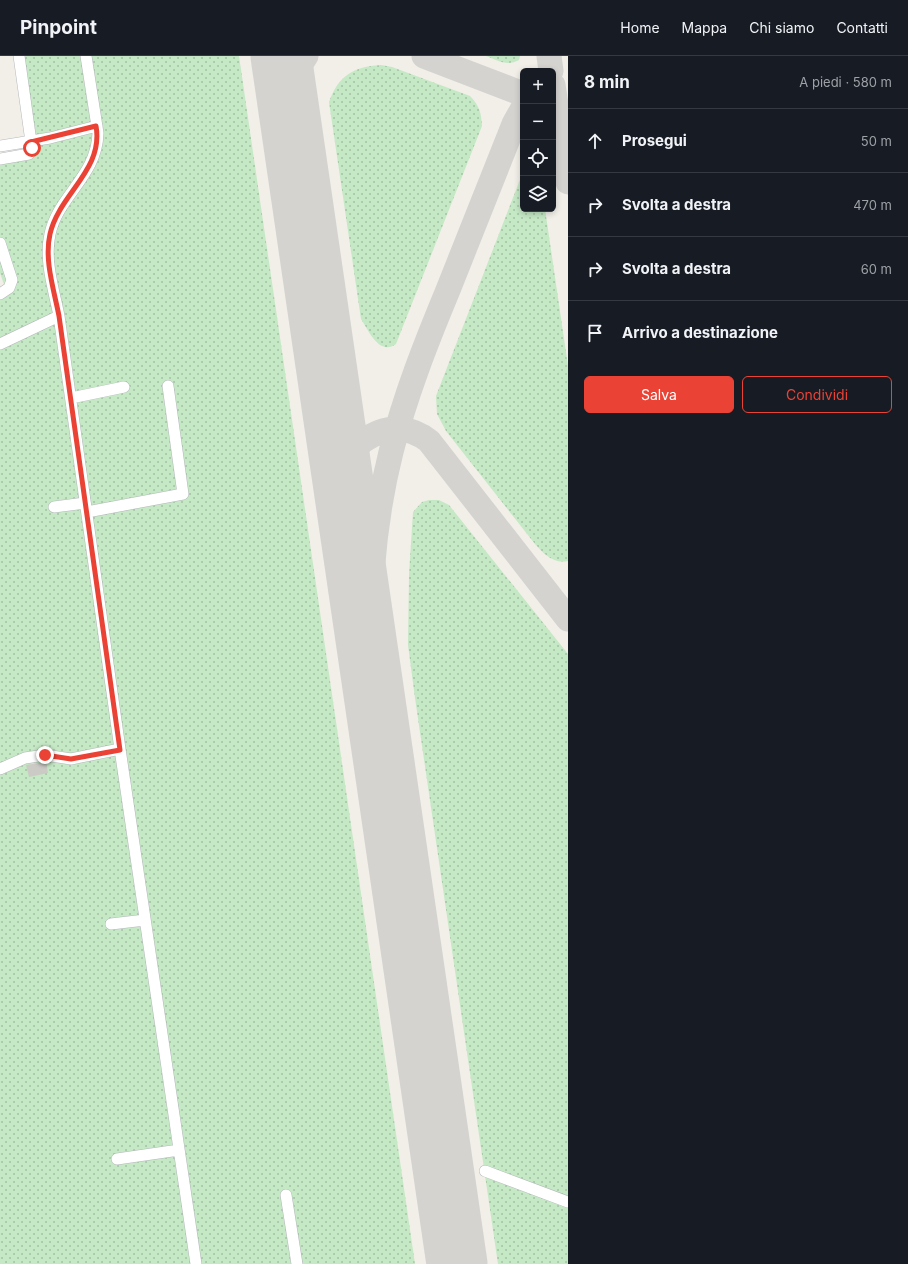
<!DOCTYPE html>
<html lang="it">
<head>
<meta charset="utf-8">
<style>
	body { margin:0; font-family:Inter,sans-serif; background:#242831; color:#f1f3f6 }
	.controls { position:absolute; right:12px; top:12px; display:grid; overflow:hidden; border-radius:6px; box-shadow:0 2px 6px #0003 }
	.controls button { width:36px; height:36px; display:grid; place-items:center; padding:0; border:0; border-bottom:1px solid #363941; background:#171b24; color:#f1f3f6; font:20px sans-serif }
	.stop { position:absolute; width:12px; height:12px; margin:-9px; border:3px solid #ea4335; border-radius:50%; background:#fff }
	.stop.end { background:#ea4335; border-color:#fff; box-shadow:0 1px 4px #0008 }
	.list { margin:0; padding:0; list-style:none }
	h2 { display:flex; justify-content:space-between; align-items:center; height:52px; margin:0; padding:0 16px; font-size:17px }
	h2 small { font-size:13px; font-weight:400; color:#9ea1a6 }
	.list li { display:grid; grid-template-columns:26px 1fr auto; gap:12px; align-items:center; box-sizing:border-box; height:64px; padding:0 16px; border-top:1px solid #363941 }
	.list b { display:block; font-size:15px; white-space:nowrap }
	.list em { font-size:13px; font-style:normal; color:#9ea1a6 }
	.actions { display:flex; gap:8px; padding:12px 16px }
	.actions a { flex:1; padding:9px 0; border:1px solid #ea4335; border-radius:6px; text-align:center; font-size:14px; color:#ea4335 }
	.actions .main { background:#ea4335; color:#fff }
	.icon { flex:none; width:22px; height:22px; fill:none; stroke:currentColor; stroke-width:2; stroke-linecap:round; stroke-linejoin:round }
	.map { position:relative; flex:none; width:568px; height:1208px; overflow:hidden }
	header { display:flex; align-items:center; gap:24px; box-sizing:border-box; height:56px; padding:0 20px; background:#171b24; border-bottom:1px solid #363941 }
	header strong { font-size:19px }
	nav { display:flex; gap:22px; margin-inline-start:auto; font-size:14px }
	main { display:flex }
	aside { flex:1; background:#171b24 }
	.map>svg:first-child { display:block }
	.grass { fill:url(#grass-dots) }
	.lines { fill:none; stroke-linecap:round; stroke-linejoin:round }
	.taxiway { stroke:#d4d3d0; stroke-width:25 }
	.runway { stroke:#d4d3d0; stroke-width:61 }
	.building { fill:#cccac5 }
	.minor-casing { stroke:#b5b8bc; stroke-width:12 }
	.minor { stroke:#fff; stroke-width:11 }
	.route { stroke:#ea4335; stroke-width:5 }
</style>
</head>
<body>
<header>
<strong>Pinpoint</strong>
<nav><a>Home</a><a>Mappa</a><a>Chi siamo</a><a>Contatti</a></nav>
</header>
<main>
<div class="map">
<svg width="568" height="1208" viewBox="0 0 568 1208">
	<defs>
		<pattern id="grass-dots" width="8" height="8" patternUnits="userSpaceOnUse"><rect width="8" height="8" fill="#c5e8c5"/><path d="M2 2h.1M6 6h.1" fill="none" stroke="#a3c0a4" stroke-width="1.8" stroke-linecap="round"/></pattern>
	</defs>
	<rect width="100%" height="100%" fill="#f1efe8"/>
	<path class="grass" d="M23,0H239L415,1208H0V233L5,231L0,217V99L38,97Z
		M486,0H520L519,4C507,11 497,4 486,0Z
		M381,9L392,11L470,40C480,51 481,56 482,70L396,288C379,300 369,275 361,263L329,46C339,19 353,11 381,9Z
		M523,116V153H545L568,310V505C553,508 544,498 535,488L446,375L437,358L436,340Z
		M429,444H439L449,449L568,598V1208H498L415,642L408,589L409,519L413,456L422,446Z"/>
	<g class="lines">
		<path class="taxiway" d="M424,0L523,38
			M549,0L551,15
			M553,29L568,126
			M288,54C288,32 293,18 306,0
			M343,430C346,416 347,403 356,392C360,386 365,383 371,380C390,369 411,371 429,385L568,563
			M370,612C368,539 373,467 391,396C405,340 426,287 448,234C470,178 492,123 514,68L523,52"/>
		<path class="runway" d="M281,0L457,1208"/>
	</g>
	<path class="building" d="M46,706L48,717L29,721L26,709Z"/>
	<g class="lines">
		<defs>
			<path id="minor" d="M86,0L98,77C97,120 58,140 50,178C44,204 54,234 59,260L120,693L196,1208
				M0,90L50,82L97,70
				M0,103L29,98L32,93L19,0
				M0,187L12,224L9,232L0,238
				M0,288L59,260
				M71,342L124,331
				M54,451L85,447
				M87,456L183,438L168,330
				M0,713L25,702L45,699L71,703L120,693
				M111,868L145,864
				M117,1103L179,1094
				M485,1115L568,1146
				M286,1139L297,1208"/>
		</defs>
		<use href="#minor" class="minor-casing"/>
		<use href="#minor" class="minor"/>
	</g>
	<g class="lines">
		<path class="route" d="M32,92L31,86L96,70C104,114 59,138 50,178C44,204 54,234 59,260L120,694L71,703L45,699"/>
	</g>
</svg>
<div class="controls">
<button>+</button>
<button>−</button>
<button><svg class="icon" aria-label="locate" viewBox="0 0 24 24"><circle cx="12" cy="12" r="6"/><path d="M12 2v4M12 18v4M2 12h4M18 12h4"/></svg></button>
<button><svg class="icon" aria-label="layers" viewBox="0 0 24 24"><path d="M12 4l9 5-9 5-9-5zM3 14l9 5 9-5"/></svg></button>
</div>
<div class="stop" style="left:32px;top:92px"></div>
<div class="stop end" style="left:45px;top:699px"></div>
</div>
<aside>
<h2>8 min<small>A piedi · 580 m</small></h2>
<ul class="list">
<li><svg class="icon" aria-label="ahead" viewBox="0 0 24 24"><path d="M12 20V5M6 11l6-6 6 6"/></svg><div><b>Prosegui</b></div><em>50 m</em></li>
<li><svg class="icon" aria-label="right" viewBox="0 0 24 24"><path d="M7 20v-9h11M14 6l5 5-5 5"/></svg><div><b>Svolta a destra</b></div><em>470 m</em></li>
<li><svg class="icon" aria-label="right" viewBox="0 0 24 24"><path d="M7 20v-9h11M14 6l5 5-5 5"/></svg><div><b>Svolta a destra</b></div><em>60 m</em></li>
<li><svg class="icon" aria-label="arrive" viewBox="0 0 24 24"><path d="M6 21V4h12l-3 4 3 4H6"/></svg><div><b>Arrivo a destinazione</b></div></li>
</ul>
<div class="actions"><a class="main">Salva</a><a>Condividi</a></div>
</aside>
</main>
</body>
</html>
